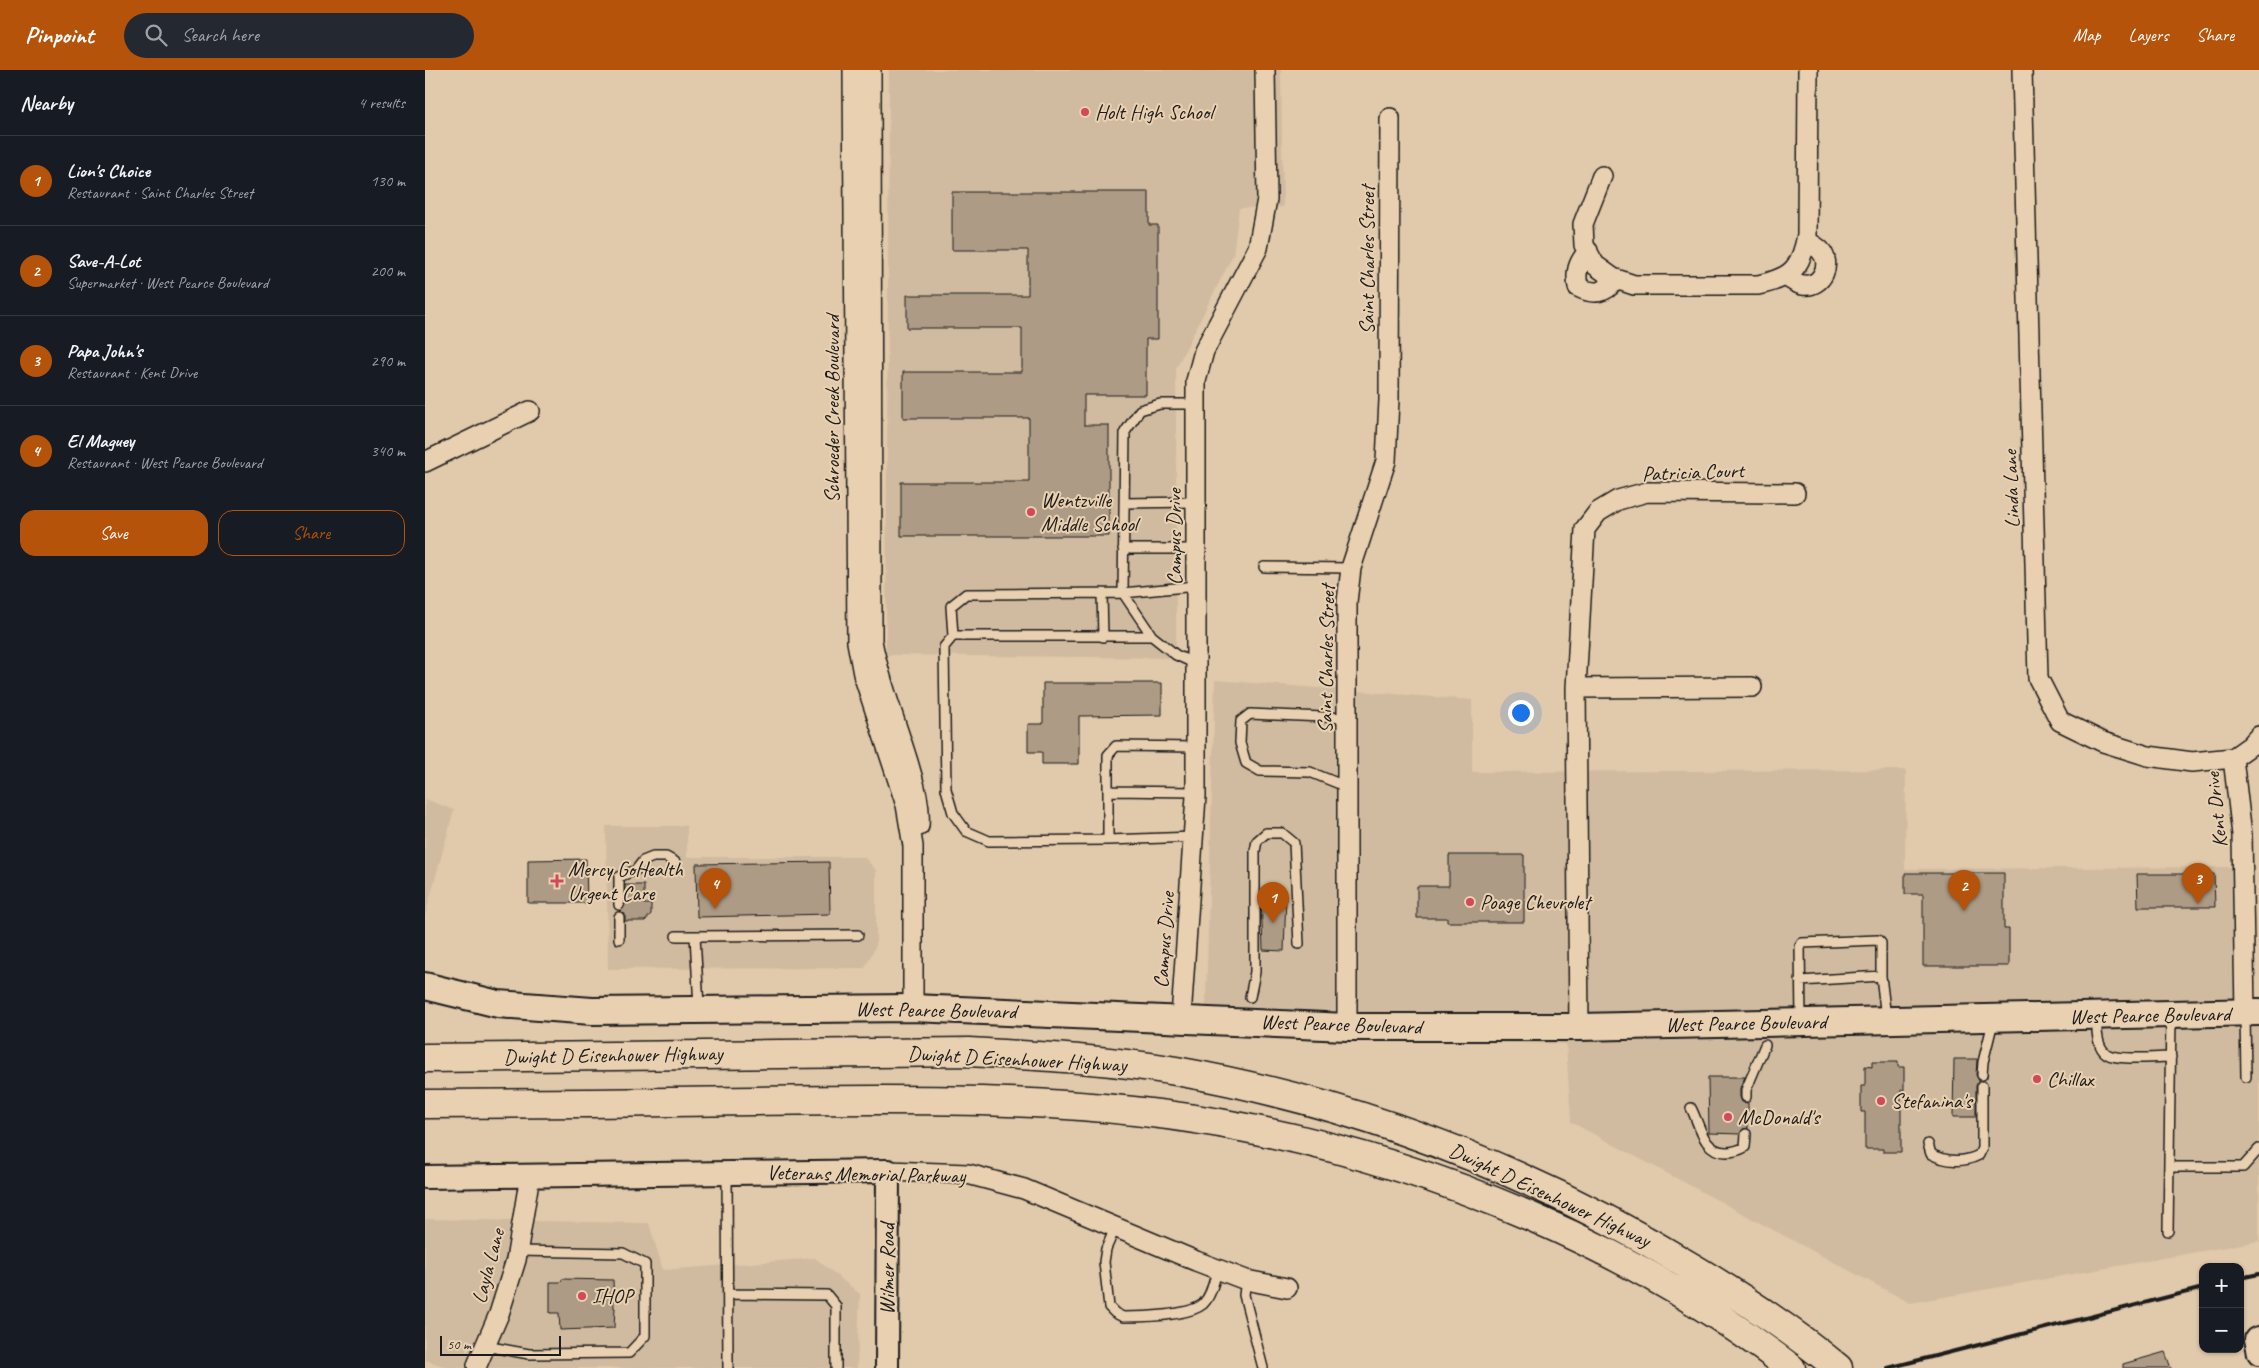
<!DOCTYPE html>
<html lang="en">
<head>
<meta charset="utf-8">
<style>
	body { margin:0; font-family:Caveat,sans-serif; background:#242831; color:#f1f3f6 }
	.controls { position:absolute; right:15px; bottom:15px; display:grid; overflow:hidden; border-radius:10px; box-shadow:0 1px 4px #0004 }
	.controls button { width:45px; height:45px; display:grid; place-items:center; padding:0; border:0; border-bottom:1px solid #363941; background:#171b24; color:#f1f3f6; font:25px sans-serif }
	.scale { position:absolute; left:15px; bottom:12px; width:121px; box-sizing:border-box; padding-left:5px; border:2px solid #1c1c1c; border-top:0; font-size:14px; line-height:18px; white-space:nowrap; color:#1c1c1c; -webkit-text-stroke:4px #e9d0b1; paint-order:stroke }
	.you { position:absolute; left:1095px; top:642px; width:18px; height:18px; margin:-12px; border:4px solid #fff; border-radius:50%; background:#1a73e8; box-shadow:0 0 0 8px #1a73e833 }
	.badge { display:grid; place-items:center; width:32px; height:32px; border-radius:50%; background:#b45309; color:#fff; font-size:16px; font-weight:700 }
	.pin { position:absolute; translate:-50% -41px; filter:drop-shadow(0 1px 2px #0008) }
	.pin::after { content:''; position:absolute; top:26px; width:18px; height:15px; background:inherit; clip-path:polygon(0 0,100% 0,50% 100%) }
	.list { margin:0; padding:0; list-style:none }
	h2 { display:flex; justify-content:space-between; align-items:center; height:65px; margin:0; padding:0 20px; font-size:21px }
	h2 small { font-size:16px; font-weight:400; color:#9ea1a6 }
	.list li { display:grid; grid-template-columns:32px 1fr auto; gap:15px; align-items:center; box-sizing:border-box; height:90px; padding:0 20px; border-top:1px solid #363941 }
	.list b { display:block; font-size:19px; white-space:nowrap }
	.list p { margin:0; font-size:16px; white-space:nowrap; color:#9ea1a6 }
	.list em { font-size:16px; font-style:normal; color:#9ea1a6 }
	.actions { display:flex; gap:10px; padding:15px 20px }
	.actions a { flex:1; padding:11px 0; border:1px solid #b45309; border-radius:15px; text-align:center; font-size:18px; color:#b45309 }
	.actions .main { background:#b45309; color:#fff }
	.icon { flex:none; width:28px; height:28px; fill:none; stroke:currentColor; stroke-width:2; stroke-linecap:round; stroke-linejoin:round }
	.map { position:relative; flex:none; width:1834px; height:1298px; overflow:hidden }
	header { display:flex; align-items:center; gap:30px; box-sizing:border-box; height:70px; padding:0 25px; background:#b45309; color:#fff }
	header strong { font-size:24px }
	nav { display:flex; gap:28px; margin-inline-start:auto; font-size:18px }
	.search { width:350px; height:45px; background:#242831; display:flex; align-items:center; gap:12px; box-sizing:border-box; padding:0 18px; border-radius:28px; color:#9ea1a6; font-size:19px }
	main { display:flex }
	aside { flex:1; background:#171b24 }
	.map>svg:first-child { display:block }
	.built { fill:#d1bba0 }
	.building { fill:#ad9b85; stroke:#1c1c1c }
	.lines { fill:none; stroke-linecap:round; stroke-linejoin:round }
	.service-casing { stroke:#1c1c1c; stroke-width:12 }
	.minor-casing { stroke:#1c1c1c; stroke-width:22 }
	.tertiary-casing { stroke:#1c1c1c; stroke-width:26 }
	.secondary-casing { stroke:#1c1c1c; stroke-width:30 }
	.motorway-casing { stroke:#1c1c1c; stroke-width:31 }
	.service { stroke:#e9d0b1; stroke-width:9 }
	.minor { stroke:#e9d0b1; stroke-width:19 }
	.tertiary { stroke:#e9d0b1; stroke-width:22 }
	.secondary { stroke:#e9d0b1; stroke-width:26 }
	.motorway { stroke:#e9d0b1; stroke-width:28 }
	.rail { stroke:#1c1c1c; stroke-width:4 }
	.poi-dot { fill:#d1495b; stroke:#e9d0b1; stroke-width:2 }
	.labels { text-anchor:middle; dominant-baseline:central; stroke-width:4; stroke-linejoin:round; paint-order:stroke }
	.poi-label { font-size:21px; fill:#1c1c1c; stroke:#e9d0b1; text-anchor:start }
	.street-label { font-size:21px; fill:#1c1c1c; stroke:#e9d0b1 }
</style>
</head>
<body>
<header>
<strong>Pinpoint</strong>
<div class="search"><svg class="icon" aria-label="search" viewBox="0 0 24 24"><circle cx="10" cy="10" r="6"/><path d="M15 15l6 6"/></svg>Search here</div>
<nav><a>Map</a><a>Layers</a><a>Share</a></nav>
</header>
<main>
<aside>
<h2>Nearby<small>4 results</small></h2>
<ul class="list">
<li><span class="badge">1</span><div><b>Lion's Choice</b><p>Restaurant · Saint Charles Street</p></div><em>130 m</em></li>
<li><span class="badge">2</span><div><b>Save-A-Lot</b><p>Supermarket · West Pearce Boulevard</p></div><em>200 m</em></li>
<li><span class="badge">3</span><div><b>Papa John's</b><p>Restaurant · Kent Drive</p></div><em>290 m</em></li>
<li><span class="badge">4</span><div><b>El Maguey</b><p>Restaurant · West Pearce Boulevard</p></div><em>340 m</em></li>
</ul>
<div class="actions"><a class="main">Save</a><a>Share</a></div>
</aside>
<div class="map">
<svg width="1834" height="1298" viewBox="0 0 1834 1298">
	<rect width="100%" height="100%" fill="#e1c9ab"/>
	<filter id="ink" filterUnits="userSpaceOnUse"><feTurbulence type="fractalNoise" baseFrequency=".02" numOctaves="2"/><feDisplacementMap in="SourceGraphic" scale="10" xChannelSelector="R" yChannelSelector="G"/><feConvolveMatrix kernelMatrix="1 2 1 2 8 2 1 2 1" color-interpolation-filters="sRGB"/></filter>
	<g filter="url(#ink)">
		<path class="built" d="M464,0H856L858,137L814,138L808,185L751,298V588L461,585Z
			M790,610L1047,630V702L1481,700L1480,799L1810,797L1811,943L1834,942V1171L1485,1233L1146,1052L1141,974L780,966Z
			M0,729L29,740L0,846Z
			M181,756H262V787H439L451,800V875L440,898L183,899Z
			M0,1149L224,1153L238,1200L390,1188L435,1224L432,1298H24L0,1290Z"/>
		<path class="building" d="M527,122H724V155H733V269H721V325H659V355H684V466H476V412H604V348H478V302H597V258H482V225H603V180H527Z
			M618,613H737V645L654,646V694H617V682H603V654H618Z
			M1024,785H1099V852H1022V848H992V816H1024Z
			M161,789L162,833H103V790Z
			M404,792L405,844L272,847L271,794Z
			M1480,803H1579V859H1584V896H1498V824H1480Z
			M1712,804H1789L1790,837H1713Z
			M200,815H219V834H226V844L220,851H200V844L195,841L200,835Z
			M836,824L861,825L859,881L838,880Z
			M1529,989H1552L1551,1005L1554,1010L1551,1016V1047H1528Z
			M1447,992H1473V997H1479V1020H1476V1082H1458V1079H1440V1042H1436V1016H1440V996L1447,997Z
			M1283,1007H1320L1315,1018V1027L1317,1032L1323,1033V1058L1318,1059L1315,1064L1284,1063Z
			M137,1209L188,1210L189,1238H190L189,1258L135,1260L134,1243H125V1212H136Z
			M1740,1282L1746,1298H1698V1294Z"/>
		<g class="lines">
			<defs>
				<path id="service" d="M699,433L771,432
					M698,479H771
					M839,497L926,498
					M677,523L678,567
					M528,566L519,577L521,719L528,743L541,761L564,771L683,770
					M727,566L698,523L700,362L715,340L735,334H771
					M771,594L751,585L727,566H528L526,536L541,524L698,523L771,516
					M922,648L825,644L816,651L815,673L821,693L835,701L885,702L922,717
					M683,721L771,722
					M769,767L683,770V685L691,676L771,677
					M194,835V807L211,800L218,791L228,787H241L250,792
					M194,847V869
					M251,866H270
					M1456,906L1461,948
					M1375,911L1456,906V873L1453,870L1377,873L1375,876L1376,950
					M825,927L830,902V781L832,771L841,763H857L869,773L874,874
					M274,937L270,866L433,865
					M1820,945L1821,1007
					M1671,947C1672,958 1671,977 1682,984C1693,991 1732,987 1746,987
					M1557,1005L1558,992L1566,960
					M1321,1027V1020L1340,975
					M1266,1038C1275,1055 1278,1082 1301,1082C1309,1082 1313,1081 1320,1077L1321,1064
					M1503,1074L1506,1084C1521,1092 1539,1093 1554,1085L1557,1078V1016
					M1744,1097H1818L1834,1079
					M302,1103L303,1298
					M690,1158L681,1179L679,1192L684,1237L690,1243L698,1247C716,1247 764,1246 778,1234C787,1225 789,1210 793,1198
					M1743,1161L1746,947
					M821,1210L819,1225L838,1298
					M303,1224L402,1225L411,1236V1298
					M60,1276L104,1284L204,1283L220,1266V1194L198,1183L93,1181"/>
				<path id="minor" d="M428,0L432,572L438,604L481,735L488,776V938
					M446,0L447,571C455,613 471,652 483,692C489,713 496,734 494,756
					M1597,0L1613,608L1635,651L1678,672L1723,686L1767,692L1808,688
					M1177,106L1158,154L1159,175L1170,195L1188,208L1209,215H1333C1366,208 1376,199 1382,165L1383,0
					M1163,181C1153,193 1150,202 1153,217C1168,225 1181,224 1191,209
					M1360,206C1366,209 1371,214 1378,215C1397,218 1408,193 1395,180C1391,176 1385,173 1381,171
					M0,392L105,341
					M1151,618L1160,459L1173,442L1193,430L1222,422L1370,423
					M1808,688L1817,765L1820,943
					M1808,688L1825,676L1834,666
					M756,948L771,726V311L779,281L833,178L842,129L840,0
					M922,957V532L926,498L961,391L964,330L965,48
					M1154,957L1151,618L1327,617
					M463,1101L543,1104L599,1119L771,1191L821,1210L862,1218
					M52,1295L74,1244L91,1190L105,1105"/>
				<path id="tertiary" d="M0,1107L463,1101L462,1298
					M1834,1268L1831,1269L1834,1283"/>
				<path id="secondary" d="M0,916L73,934L167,941L488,938L922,957H1154L1834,942"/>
				<path id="motorway" d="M0,988L544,982C613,986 682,989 751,1001C937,1034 1112,1103 1273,1201C1321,1230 1370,1262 1413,1298
					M0,1034C110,1033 219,1033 329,1031C493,1029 660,1026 821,1058C1014,1096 1210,1178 1366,1298"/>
			</defs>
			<use href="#service" class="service-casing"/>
			<use href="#minor" class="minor-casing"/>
			<use href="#tertiary" class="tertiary-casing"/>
			<use href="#secondary" class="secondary-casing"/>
			<use href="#motorway" class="motorway-casing"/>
			<use href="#service" class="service"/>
			<use href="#minor" class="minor"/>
			<use href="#tertiary" class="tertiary"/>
			<use href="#secondary" class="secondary"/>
			<use href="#motorway" class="motorway"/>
			<path class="rail" d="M1815,1208L1834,1204
				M1463,1298L1778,1218"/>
		</g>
	</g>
	<g class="poi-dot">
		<circle cx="660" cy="42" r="5"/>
		<circle cx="606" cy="442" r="5"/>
		<path d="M129.5 803.5h5v5h5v5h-5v5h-5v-5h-5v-5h5z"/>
		<circle cx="1045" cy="832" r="5"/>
		<circle cx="1612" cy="1009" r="5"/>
		<circle cx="1456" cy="1031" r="5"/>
		<circle cx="1303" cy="1047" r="5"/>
		<circle cx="157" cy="1226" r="5"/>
	</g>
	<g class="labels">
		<g class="poi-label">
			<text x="670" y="42">Holt High School</text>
			<text x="616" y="430">Wentzville<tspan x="616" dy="24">Middle School</tspan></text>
			<text x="143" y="799">Mercy GoHealth<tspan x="143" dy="24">Urgent Care</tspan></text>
			<text x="1055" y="832">Poage Chevrolet</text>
			<text x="1622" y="1009">Chillax</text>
			<text x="1466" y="1031">Stefanina's</text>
			<text x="1313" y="1047">McDonald's</text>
			<text x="167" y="1226">IHOP</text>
		</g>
		<g class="street-label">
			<text transform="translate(942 190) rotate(-90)">Saint Charles Street</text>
			<text transform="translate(407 339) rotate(-90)">Schroeder Creek Boulevard</text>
			<text transform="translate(1268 402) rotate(-2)">Patricia Court</text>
			<text transform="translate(1586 419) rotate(-92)">Linda Lane</text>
			<text transform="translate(749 467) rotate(-90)">Campus Drive</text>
			<text transform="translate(901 589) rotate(-89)">Saint Charles Street</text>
			<text transform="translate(1791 740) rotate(-96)">Kent Drive</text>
			<text transform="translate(739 870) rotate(-86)">Campus Drive</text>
			<text transform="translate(511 940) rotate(1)">West Pearce Boulevard</text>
			<text transform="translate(1725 945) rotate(-1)">West Pearce Boulevard</text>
			<text transform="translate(1321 953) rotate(-1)">West Pearce Boulevard</text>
			<text transform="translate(916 954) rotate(2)">West Pearce Boulevard</text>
			<text transform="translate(188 985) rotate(-1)">Dwight D Eisenhower Highway</text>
			<text transform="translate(592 989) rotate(3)">Dwight D Eisenhower Highway</text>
			<text transform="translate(441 1104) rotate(1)">Veterans Memorial Parkway</text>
			<text transform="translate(1125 1125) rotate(25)">Dwight D Eisenhower Highway</text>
			<text transform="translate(63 1196) rotate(-75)">Layla Lane</text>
			<text transform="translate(462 1199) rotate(-90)">Wilmer Road</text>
		</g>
	</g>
</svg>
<div class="controls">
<button>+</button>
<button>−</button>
</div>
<div class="scale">50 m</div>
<div class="you"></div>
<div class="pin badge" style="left:848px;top:853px">1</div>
<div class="pin badge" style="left:1539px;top:841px">2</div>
<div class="pin badge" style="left:1773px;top:834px">3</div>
<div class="pin badge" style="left:290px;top:839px">4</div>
</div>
</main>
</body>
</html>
